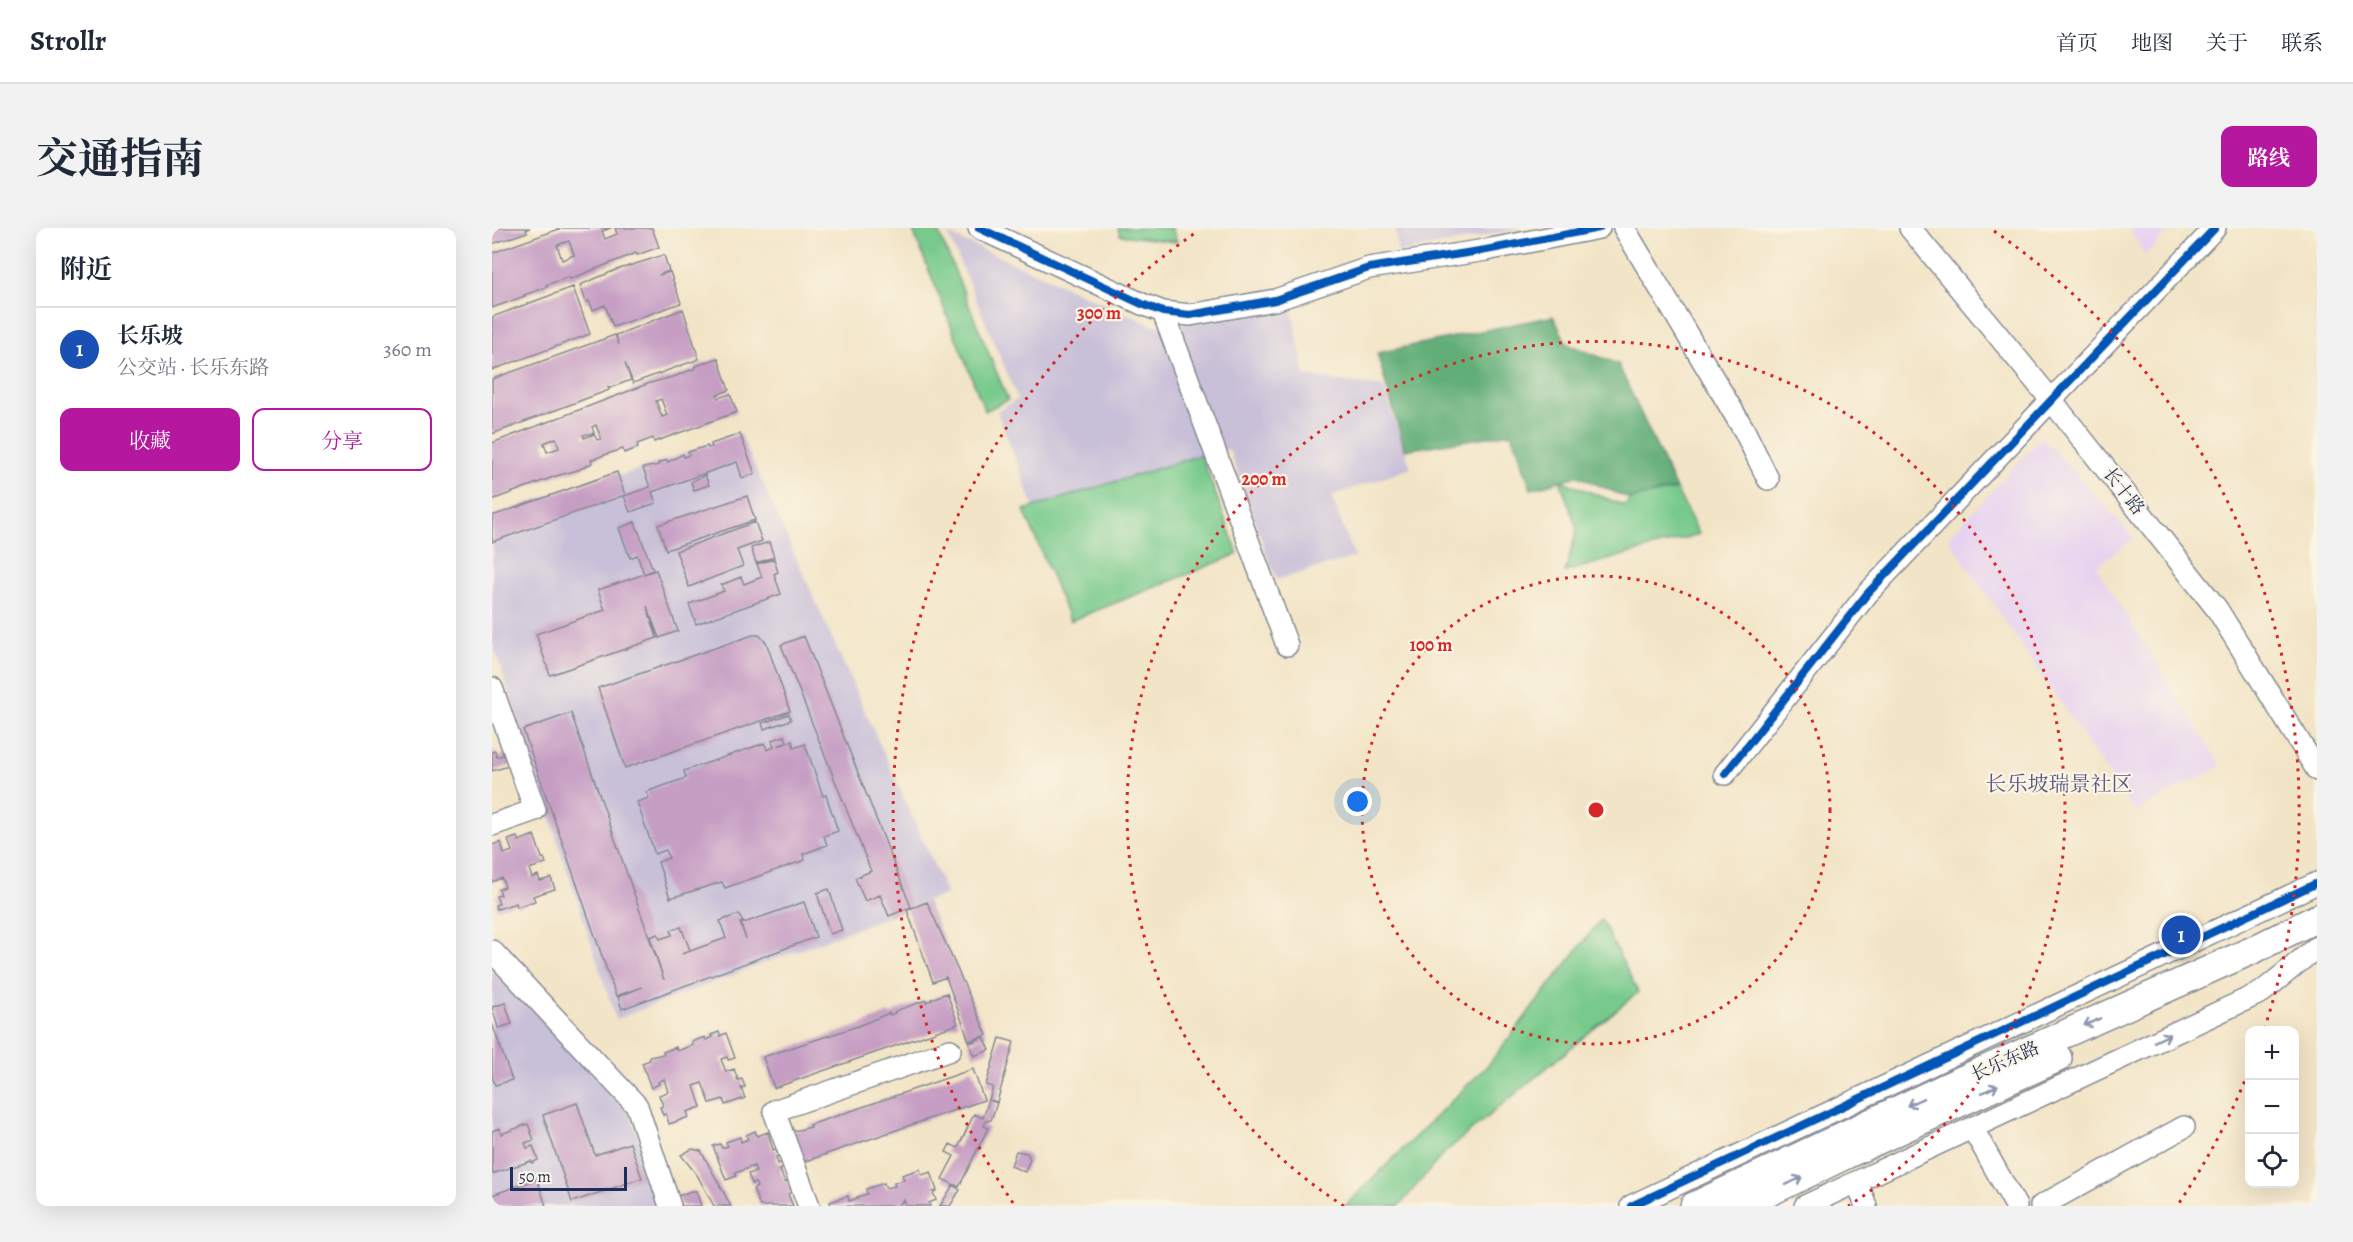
<!DOCTYPE html>
<html lang="zh">
<head>
<meta charset="utf-8">
<style>
	body { margin:0; font-family:Alegreya,"Noto Serif SC",serif; background:#f2f2f3; color:#1f2937 }
	.controls { position:absolute; right:18px; bottom:18px; display:grid; overflow:hidden; border-radius:12px; box-shadow:0 6px 24px #0002 }
	.controls button { width:54px; height:54px; display:grid; place-items:center; padding:0; border:0; border-bottom:2px solid #e0e1e3; background:#fff; color:#1f2937; font:30px sans-serif }
	.scale { position:absolute; left:18px; bottom:15px; width:117px; box-sizing:border-box; padding-left:6px; border:3px solid #1b2f5e; border-top:0; font-size:16px; line-height:21px; white-space:nowrap; color:#1b2f5e; -webkit-text-stroke:4px #fcf5e5; paint-order:stroke }
	.you { position:absolute; left:866px; top:574px; width:21px; height:21px; margin:-15px; border:4px solid #fff; border-radius:50%; background:#1a73e8; box-shadow:0 0 0 9px #1a73e833 }
	.badge { display:grid; place-items:center; width:39px; height:39px; border-radius:50%; background:#b5179e; color:#fff; font-size:20px; font-weight:700 }
	.pin { position:absolute; translate:-50% -50%; border:3px solid #fff; box-shadow:0 2px 6px #0006 }
	.list { margin:0; padding:0; list-style:none }
	h2 { display:flex; justify-content:space-between; align-items:center; height:78px; margin:0; padding:0 24px; font-size:26px }
	h2 small { font-size:20px; font-weight:400; color:#747a83 }
	.list li { display:grid; grid-template-columns:39px 1fr auto; gap:18px; align-items:center; box-sizing:border-box; height:84px; padding:0 24px; border-top:2px solid #e0e1e3 }
	.list b { display:block; font-size:22px; white-space:nowrap }
	.list p { margin:0; font-size:20px; white-space:nowrap; color:#747a83 }
	.list em { font-size:20px; font-style:normal; color:#747a83 }
	.actions { display:flex; gap:12px; padding:18px 24px }
	.actions a { flex:1; padding:14px 0; border:2px solid #b5179e; border-radius:12px; text-align:center; font-size:21px; color:#b5179e }
	.actions .main { background:#b5179e; color:#fff }
	.icon { flex:none; width:33px; height:33px; fill:none; stroke:currentColor; stroke-width:2; stroke-linecap:round; stroke-linejoin:round }
	.map { position:relative; flex:none; width:1825px; height:978px; overflow:hidden; border-radius:12px }
	header { display:flex; align-items:center; gap:36px; box-sizing:border-box; height:84px; padding:0 30px; background:#fff; border-bottom:2px solid #e0e1e3 }
	header strong { font-size:28px }
	nav { display:flex; gap:33px; margin-inline-start:auto; font-size:21px }
	.intro { display:flex; align-items:center; justify-content:space-between; box-sizing:border-box; height:144px; padding:0 36px }
	h1 { margin:0; font-size:42px }
	.button { padding:15px 27px; border-radius:12px; background:#b5179e; color:#fff; font-size:21px; font-weight:700 }
	main { display:flex; gap:36px; padding:0 36px }
	aside { flex:1; background:#fff; border-radius:12px; box-shadow:0 6px 24px #0002 }
	.map>svg:first-child { display:block }
	.built { fill:#e6d2f0 }
	.industrial { fill:#c8bfd8 }
	.green { fill:#78ca8c; stroke:#4a7c75; stroke-width:1.5 }
	.forest { fill:#62ae78; stroke:#3e6e6b; stroke-width:1.5 }
	.building { fill:#c69ec4; fill-rule:evenodd }
	.lines { fill:none; stroke-linecap:round; stroke-linejoin:round }
	.minor-casing { stroke:#868a92; stroke-width:24 }
	.major-casing { stroke:#868a92; stroke-width:30 }
	.minor { stroke:#fff; stroke-width:21 }
	.major { stroke:#fff; stroke-width:27 }
	.cycleway-casing { stroke:#fcf5e5; stroke-width:11 }
	.cycleway { stroke:#0057b8; stroke-width:8 }
	.oneway { stroke:#8d97ae }
	.ring { fill:none; stroke:#d62828; stroke-width:3; stroke-dasharray:3 6 }
	.labels { text-anchor:middle; dominant-baseline:central; stroke-width:4.5; stroke-linejoin:round; paint-order:stroke }
	.street-label { font-size:18px; fill:#1b2f5e; stroke:#fcf5e5 }
	.quarter-label { font-size:21px; fill:#575682; stroke:#fcf5e5 }
	.centre { fill:#d62828; stroke:#fcf5e5; stroke-width:3 }
	.ring-label { font-size:18px; text-anchor:middle; font-weight:bold; fill:#d62828; stroke:#fcf5e5; stroke-width:4.5; stroke-linejoin:round; paint-order:stroke }
</style>
</head>
<body>
<header>
<strong>Strollr</strong>
<nav><a>首页</a><a>地图</a><a>关于</a><a>联系</a></nav>
</header>
<div class="intro"><h1>交通指南</h1><a class="button">路线</a></div>
<main>
<aside>
<h2>附近<small></small></h2>
<ul class="list">
<li><span class="badge" style="background:#1a4fb4">1</span><div><b>长乐坡</b><p>公交站 · 长乐东路</p></div><em>360 m</em></li>
</ul>
<div class="actions"><a class="main">收藏</a><a>分享</a></div>
</aside>
<div class="map">
<svg width="1825" height="978" viewBox="0 0 1825 978">
	<rect width="100%" height="100%" fill="#fcf5e5"/>
	<filter id="ink" filterUnits="userSpaceOnUse"><feTurbulence type="fractalNoise" baseFrequency=".0167" numOctaves="2"/><feDisplacementMap in="SourceGraphic" scale="12" xChannelSelector="R" yChannelSelector="G"/><feConvolveMatrix kernelMatrix="1 2 1 2 8 2 1 2 1" color-interpolation-filters="sRGB"/></filter>
	<filter id="wash" filterUnits="userSpaceOnUse"><feTurbulence type="fractalNoise" baseFrequency=".008" numOctaves="4" result="noise"/><feDisplacementMap in="SourceGraphic" scale="24" xChannelSelector="R" yChannelSelector="G"/><feGaussianBlur stdDeviation="1.35" result="paint"/><feColorMatrix in="noise" values="0 0 0 0 0 0 0 0 0 0 0 0 0 0 0 0 0 1.4 0 .05"/><feComposite in="paint" operator="in"/></filter>
	<g filter="url(#wash)">
		<rect width="100%" height="100%" fill="#f2e4c6"/>
		<path class="built" d="M1637,0H1680L1653,28Z
			M1550,209L1642,310L1604,339L1729,538L1643,584L1456,310Z"/>
		<path class="industrial" d="M903,0H1030L906,25Z
			M456,6L662,98L800,82L813,148L891,159L919,240L839,268L863,329L784,352L737,221L542,279L505,183L526,171Z
			M248,205L455,666L124,791L0,413V294Z
			M0,736L138,886L170,978H0Z"/>
		<path class="green" d="M420,0H445L516,172L493,183Z
			M626,0H680L685,14L628,7Z
			M709,227L746,326L578,393L532,282Z
			M1068,252L1133,278L1138,271L1184,261L1207,306L1073,344L1085,301Z
			M1109,691L1146,764L952,925L907,978H853L997,836Z"/>
		<path class="forest" d="M1061,88L1075,116L1126,136L1184,261L1138,271L1086,248L1039,261L1020,205L913,222L885,125Z"/>
		<g id="blocks">
			<path class="building" d="M0,0H38L34,2L35,4L0,16Z
				M70,0H119L110,3L113,11L125,6L123,0H160L167,19L145,27L144,25L78,51L77,49L54,57L55,59L32,67L33,68L0,80V25ZM77,13L82,27L70,32L65,17Z
				M172,27L177,43L167,47L178,44L189,75L121,99L113,77L101,82L97,73L94,74L88,57L124,42Z
				M81,59L98,106L0,142V89Z
				M191,81L207,131L141,155L133,135L139,152L118,160L116,159L117,162L0,206V151L123,107L127,117L124,107Z
				M226,130L237,162L225,167L226,170L238,166L245,184L162,214L161,210L145,216L146,220L132,225L131,221L115,226L99,232L100,235L86,242L64,248L0,272V215L158,155L184,148L204,140V138ZM169,171L175,187L170,189L164,173ZM104,197L109,211L105,212L102,206L92,210L91,207L102,205L100,199ZM64,210L67,220L55,224L52,215Z
				M248,206L263,246L250,250L245,234L160,264L164,275L138,284L132,268L158,259L151,240L167,237L166,235L175,232L176,234L191,226L192,229L197,227L196,224L215,218L216,220L220,219L219,216Z
				M125,244L133,267L0,314V288Z
				M213,247L217,257L202,262L199,254Z
				M255,268L263,292L174,322L166,297Z
				M143,294L161,342L152,346L145,327L138,330L127,300Z
				M263,294L270,313L245,322L251,338L197,359L184,323Z
				M277,314L282,329L264,335L259,320Z
				M282,331L286,344L282,346L289,366L204,396L197,376L232,363L229,357L249,349L252,356L270,349L265,336Z
				M164,342L186,403L167,410L155,378L165,410L58,447L44,406L113,382L106,362Z
				M261,407H267L274,414L298,483L133,540L106,460Z
				M312,408L419,679L397,688L388,667L373,673L363,650L379,643L289,417Z
				M79,485L172,752L158,709L166,706L168,711L180,707L179,702L189,699L198,722L190,726L234,710L228,693L247,686L251,694L248,695L254,711L249,696L312,674L324,709L130,781L126,769L150,759L124,768L31,502Z
				M297,486L299,492L272,501L270,495Z
				M293,508L295,514L286,518L300,513L302,520L313,516L331,568L334,567L346,603L332,608L335,617L311,626L313,632L233,660L230,654L178,670L166,634L177,630L174,622L163,626L145,574L157,570L154,564L194,550L192,543L273,515L275,522L282,519L280,512Z
				M3,523L5,529L16,525L20,537L0,543V524Z
				M42,607L50,630H52L54,635L37,641L40,650L46,647L48,653L59,650L63,661L41,668L43,673L25,679L24,675L5,681L3,677L7,676L4,668L9,667L7,661L13,659L10,650L0,654V617L9,614L12,626L20,623L16,612L25,609L27,613Z
				M337,661L350,702L338,706L325,665Z
				M435,674L495,807L477,813L454,749L441,754L415,682Z
				M455,765L466,796L282,860L271,829L366,798L397,785L398,787L403,785V783L434,772V774L440,772L439,771Z
				M13,775L20,796L6,800L0,779Z
				M0,795L20,852L3,857L0,848Z
				M227,804L228,808L234,805L243,830L236,832L235,829L229,831L234,844L242,841L246,852L250,851L253,859L249,860L253,870L233,877L231,871L218,875L210,855L202,858L209,879L195,884L197,889L177,896L174,886L171,887L168,879L171,878L167,867L176,864L172,851L166,854L167,856L159,860L150,835L158,832L157,829L172,826L171,824L184,819L185,823L201,817L200,814L213,809L214,812L220,809L219,807Z
				M492,809L498,822L482,828L477,815Z
				M508,810L522,814L505,874L497,872L501,859L494,857Z
				M481,841L492,872L308,935L297,904L319,899L318,897Z
				M497,872L505,875L499,892L494,893L492,898L496,900L467,959L450,951L462,928L454,924L458,916L466,920L482,886L491,890Z
				M85,875L103,927L138,915L150,950L80,974L51,887Z
				M36,896L42,912L33,915L35,920L41,918L46,932L40,935L39,933L0,946V903L7,900L9,906Z
				M263,903L265,908L276,904L281,922L284,921L286,928L284,929L286,936L290,934L292,940L288,942L293,954L296,953L300,964L296,966L301,978H268L261,961L265,959L263,955L260,956L256,946L264,944L262,938L243,945L244,948L234,952L221,918L228,916L230,920L236,918L234,914L248,909L249,914L256,911L254,907Z
				M200,921L209,923L239,978H222L205,947L189,927Z
				M524,923L535,925L538,931L533,944L519,938Z
				M428,941L430,947L439,944L445,963L441,964L444,972L437,975L438,978H414L412,972L405,978H339L338,974L356,968L357,973L366,970L365,969L375,966L374,961L392,955L394,960L403,958L402,955L412,952L410,947Z
				M45,951L54,978H0V967Z
				M461,957L468,962L458,978H448Z
				M199,963H204L209,978H190L186,968Z"/>
		</g>
	</g>
	<g filter="url(#ink)">
		<use href="#blocks" fill-opacity="0" stroke="#868a92" stroke-width="1.5"/>
		<g class="lines">
			<defs>
				<path id="minor" d="M487,0L650,76L671,84L698,87L783,72L877,40L994,22L1107,0
					M1132,0L1252,202L1276,251
					M1418,0L1560,173L1725,381L1825,542
					M671,84L795,417
					M0,460L43,582L0,597
					M1233,546L1375,366L1723,0
					M0,723L145,878L178,978
					M1481,901L1524,978
					M1365,954L1374,978
					M317,978L282,883L458,822
					M1139,978L1825,655
					M1313,978L1770,764L1825,719
					M1549,978L1692,899"/>
				<path id="major" d="M1202,978L1456,858L1761,722L1825,690
					M1249,978L1354,927L1566,830"/>
			</defs>
			<use href="#minor" class="minor-casing"/>
			<use href="#major" class="major-casing"/>
			<use href="#minor" class="minor"/>
			<use href="#major" class="major"/>
			<defs>
				<path id="cycleway" d="M487,0L650,76L671,84L698,87L783,72L877,40L994,22L1107,0
					M1233,546L1375,366L1723,0
					M1139,978L1825,655"/>
			</defs>
			<use href="#cycleway" class="cycleway-casing"/>
			<use href="#cycleway" class="cycleway"/>
		</g>
		<defs><path id="oneway-shaft" d="M-6 0H5M1.5-3L5.5 0L1.5 3" fill="none" stroke-width="1.6" stroke-linecap="round" stroke-linejoin="round" transform="scale(1.5)"/></defs>
		<g class="oneway">
			<use href="#oneway-shaft" transform="translate(1600 794) rotate(156)"/>
			<use href="#oneway-shaft" transform="translate(1670 810) rotate(-25)"/>
			<use href="#oneway-shaft" transform="translate(1498 861) rotate(-25)"/>
			<use href="#oneway-shaft" transform="translate(1423 874) rotate(155)"/>
			<use href="#oneway-shaft" transform="translate(1302 953) rotate(-26)"/>
		</g>
	</g>
	<g class="ring">
		<circle cx="1104" cy="582" r="234"/>
		<path d="M852 978A469 469 0 1 1 1356 978"/>
		<path d="M1756 845A703 703 0 0 1 1687 975M521 975A703 703 0 0 1 706 3M1502 3A703 703 0 0 1 1773 799"/>
	</g>
	<g class="labels">
		<g class="street-label">
			<text transform="translate(1632 263) rotate(52)">长十路</text>
			<text transform="translate(1513 833) rotate(-24)">长乐东路</text>
		</g>
		<g class="quarter-label">
			<text x="1567" y="556">长乐坡瑞景社区</text>
		</g>
	</g>
	<circle cx="1104" cy="582" r="9" class="centre"/>
	<g class="ring-label">
		<text x="607" y="91">300 m</text>
		<text x="772" y="257">200 m</text>
		<text x="939" y="423">100 m</text>
	</g>
</svg>
<div class="controls">
<button>+</button>
<button>−</button>
<button><svg class="icon" aria-label="locate" viewBox="0 0 24 24"><circle cx="12" cy="12" r="6"/><path d="M12 2v4M12 18v4M2 12h4M18 12h4"/></svg></button>
</div>
<div class="scale">50 m</div>
<div class="you"></div>
<div class="pin badge" style="left:1689px;top:707px;background:#1a4fb4">1</div>
</div>
</main>
</body>
</html>
